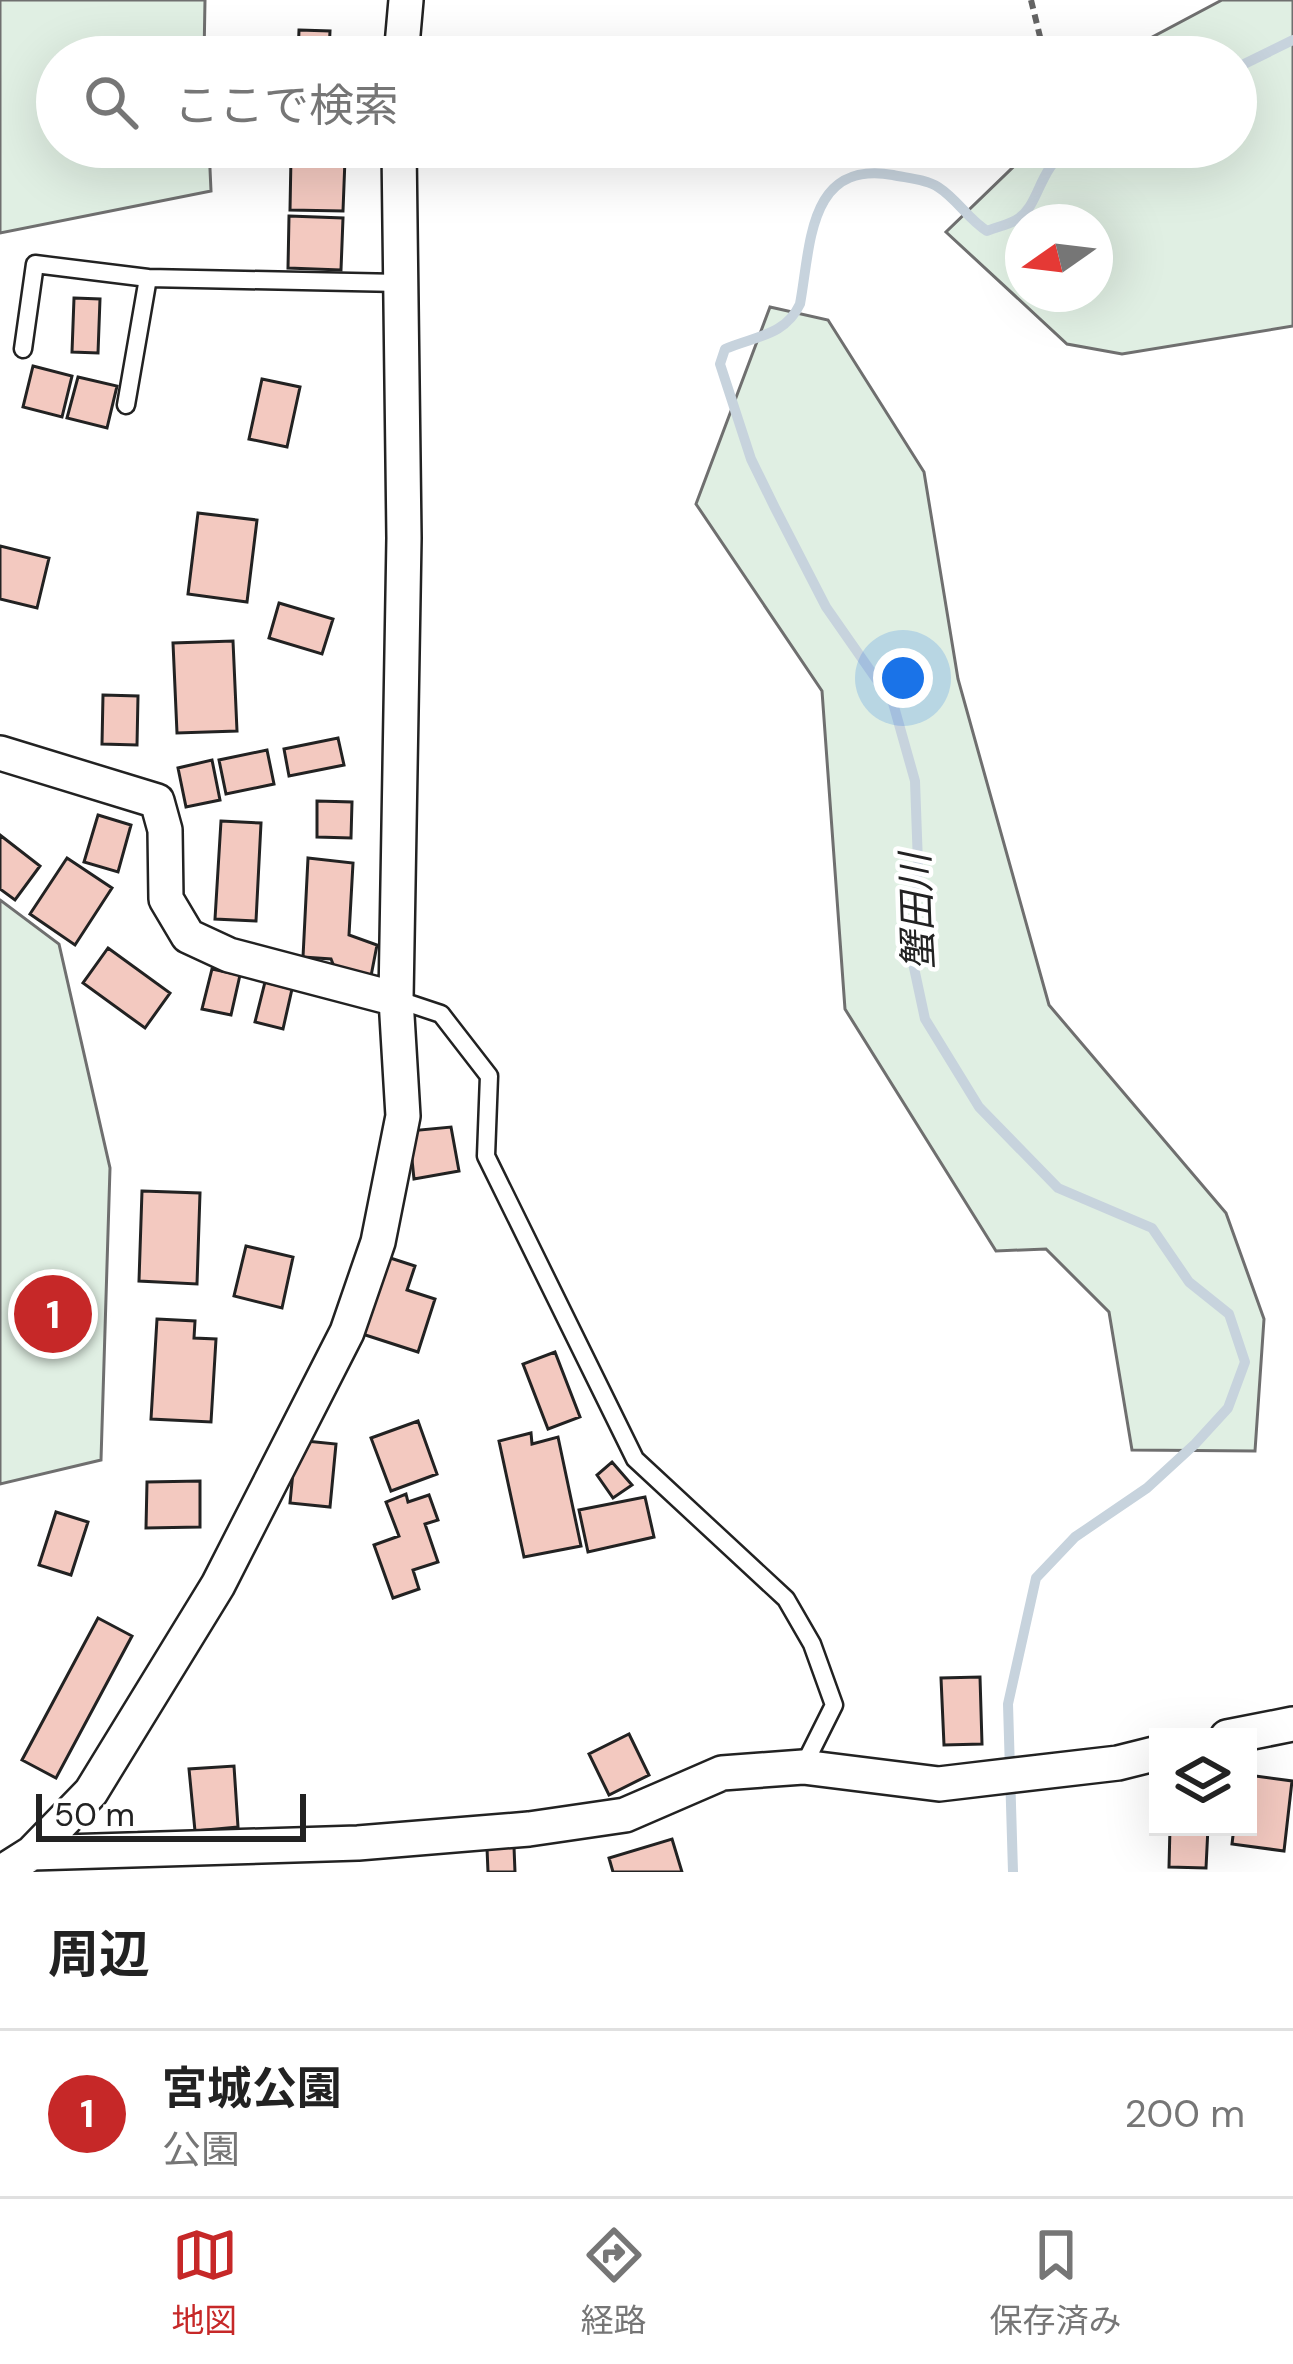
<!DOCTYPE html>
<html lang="ja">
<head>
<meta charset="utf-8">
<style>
	body { margin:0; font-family:"DM Sans","Noto Sans JP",sans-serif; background:#f2f2f2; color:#222 }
	.controls { position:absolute; right:36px; bottom:36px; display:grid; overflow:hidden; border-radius:0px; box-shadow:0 12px 48px #0002 }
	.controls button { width:108px; height:108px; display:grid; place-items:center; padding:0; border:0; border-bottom:3px solid #e0e0e0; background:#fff; color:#222; font:60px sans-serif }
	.compass { position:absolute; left:1005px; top:204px; width:108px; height:108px; border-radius:50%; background:#fff; box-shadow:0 12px 48px #0002; rotate:256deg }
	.scale { position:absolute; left:36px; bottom:30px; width:270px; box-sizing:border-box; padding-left:12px; border:6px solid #222; border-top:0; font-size:33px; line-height:42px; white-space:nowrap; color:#222; -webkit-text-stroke:9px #fff; paint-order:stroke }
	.you { position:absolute; left:903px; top:678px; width:42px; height:42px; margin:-30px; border:9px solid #fff; border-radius:50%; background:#1a73e8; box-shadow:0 0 0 18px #1a73e833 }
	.badge { display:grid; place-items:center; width:78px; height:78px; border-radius:50%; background:#c62828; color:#fff; font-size:39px; font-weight:700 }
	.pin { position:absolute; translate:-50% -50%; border:6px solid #fff; box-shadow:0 3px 12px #0006 }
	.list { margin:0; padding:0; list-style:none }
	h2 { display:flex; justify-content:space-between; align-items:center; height:156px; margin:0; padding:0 48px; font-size:51px }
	h2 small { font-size:39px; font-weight:400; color:#767676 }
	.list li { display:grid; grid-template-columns:78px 1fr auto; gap:36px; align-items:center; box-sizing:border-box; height:168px; padding:0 48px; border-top:3px solid #e0e0e0 }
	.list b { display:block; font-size:45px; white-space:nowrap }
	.list p { margin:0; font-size:39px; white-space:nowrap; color:#767676 }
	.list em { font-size:39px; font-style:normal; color:#767676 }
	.icon { flex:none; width:66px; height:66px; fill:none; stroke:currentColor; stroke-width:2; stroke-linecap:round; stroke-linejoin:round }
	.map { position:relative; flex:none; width:1293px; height:1872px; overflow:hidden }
	.search { position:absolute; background:#fff; box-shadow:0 12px 48px #0002; left:36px; right:36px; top:36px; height:132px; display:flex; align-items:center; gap:30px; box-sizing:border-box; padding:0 42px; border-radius:66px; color:#767676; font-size:45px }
	.sheet { height:324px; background:#fff }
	nav { display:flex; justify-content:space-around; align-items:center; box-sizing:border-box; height:168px; border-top:3px solid #e0e0e0; background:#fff; font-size:33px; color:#767676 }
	nav a { display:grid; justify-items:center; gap:6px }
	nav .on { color:#c62828 }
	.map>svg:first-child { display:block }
	.green { fill:#e0efe3; stroke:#6f6f6f; stroke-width:3; fill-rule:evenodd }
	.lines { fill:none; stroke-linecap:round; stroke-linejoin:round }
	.stream { stroke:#c7d3dd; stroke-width:10 }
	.building { fill:#f3c9c0; stroke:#222; stroke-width:3 }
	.service-casing { stroke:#222; stroke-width:21 }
	.minor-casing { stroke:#222; stroke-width:38 }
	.path { stroke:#646464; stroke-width:6; stroke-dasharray:9 6; stroke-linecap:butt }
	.service { stroke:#fff; stroke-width:16 }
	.minor { stroke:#fff; stroke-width:33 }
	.labels { text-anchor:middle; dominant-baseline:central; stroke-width:9; stroke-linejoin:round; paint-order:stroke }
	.water-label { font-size:39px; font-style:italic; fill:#222; stroke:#fff }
</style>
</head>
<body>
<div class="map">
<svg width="1293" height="1872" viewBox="0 0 1293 1872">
	<rect width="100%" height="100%" fill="#fff"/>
	<path class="green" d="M0,0H205L204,57H57V147H209L211,191L0,233Z
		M1222,0H1293V326L1122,354L1067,344L946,232L1034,147H1236V57H1127L1143,42ZM1095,222V294H1023V222Z
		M770,307L828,320L924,472L958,679L1049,1005L1226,1213L1264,1319L1255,1451L1132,1450L1109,1312L1046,1249L996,1251L845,1009L822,691L696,504Z
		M0,900L59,944L110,1168L101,1460L0,1484Z"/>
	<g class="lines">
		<path class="stream" d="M1236,68L1293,40
			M1013,1872L1008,1704L1036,1578L1075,1537L1147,1488L1195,1444L1228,1408L1245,1362L1229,1314L1189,1282L1152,1228L1058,1188L979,1107L925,1019L913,963L918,864L915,781L893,703L826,607L775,508L751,459L720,364L725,349C755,336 785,336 800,304C811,244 808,160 893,175C907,178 926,179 938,187C957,199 968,219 987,231C996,227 1008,225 1016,220C1041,205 1036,171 1070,147"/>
	</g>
	<path class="building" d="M299,30L330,31L329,52L384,54L383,57H298Z
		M291,157L345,159L343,211L290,210Z
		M289,216L343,218L341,270L288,268Z
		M74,298L100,299L98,353L72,352Z
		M33,366L72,376L62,417L23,407Z
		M78,377L117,386L107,428L67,418Z
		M262,379L300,387L287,447L249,439Z
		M198,513L257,520L247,602L188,594Z
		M0,546L49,558L37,608L0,599Z
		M279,603L333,619L322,654L269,638Z
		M233,641L237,731L177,733L173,643Z
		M103,695L138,696L137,745L102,744Z
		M338,738L344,765L289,776L284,749Z
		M267,750L274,784L226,794L219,760Z
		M212,760L220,800L186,807L178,768Z
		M317,801L352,802L351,838L317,837Z
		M98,815L131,825L118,872L84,862Z
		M221,821L261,823L256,921L215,919Z
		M0,835L40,866L15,900L0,889Z
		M67,858L112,888L75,945L30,914Z
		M308,858L353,863L349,935L377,945L371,976L335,969L331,959L303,957Z
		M108,948L170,993L145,1028L83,983Z
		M212,969L240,975L231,1015L202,1009Z
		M265,982L292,989L283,1029L255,1022Z
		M451,1127L459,1171L414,1179L409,1131Z
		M142,1191L200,1193L197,1284L139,1281Z
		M246,1246L293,1257L282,1308L234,1296Z
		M378,1254L415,1266L407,1290L435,1299L418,1352L353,1331Z
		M157,1319L195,1321L194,1338L216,1339L211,1422L151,1419Z
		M555,1352L580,1417L548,1429L523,1364Z
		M418,1421L437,1474L391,1491L371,1438Z
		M531,1433L532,1444L558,1437L581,1546L524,1557L499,1441Z
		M296,1440L336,1444L330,1507L290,1503Z
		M612,1462L632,1485L613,1498L597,1475Z
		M200,1481V1527L146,1528L147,1482Z
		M406,1494L408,1502L429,1495L438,1520L425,1524L438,1562L413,1570L419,1589L393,1598L374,1545L399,1536L386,1502Z
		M645,1497L654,1537L588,1552L579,1510Z
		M56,1512L88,1522L71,1575L39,1565Z
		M98,1618L132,1636L56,1778L22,1760Z
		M980,1677L982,1744L944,1745L941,1678Z
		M629,1734L649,1775L609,1795L589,1754Z
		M234,1766L238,1827L195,1831L189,1769Z
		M1248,1775L1292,1781L1284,1851L1232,1844L1234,1827H1248Z
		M1170,1827H1208L1206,1868L1169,1867Z
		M672,1839L682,1872H613L609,1858Z
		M514,1847L515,1872H488L487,1848Z"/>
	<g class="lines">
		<defs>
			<path id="service" d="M23,349L35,264L148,278
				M126,405L148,278L400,283
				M396,999L441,1014L489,1076L486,1156L635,1459L786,1599L812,1644L834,1705L803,1767"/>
			<path id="minor" d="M401,57L406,0
				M0,753L157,801L165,830L166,899L188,936L229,955L396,999
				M1227,1737L1293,1724
				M32,1853L358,1843L529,1829L625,1815L722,1773L803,1767L939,1784L1118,1763L1158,1753
				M2,1872L32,1853L91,1792L218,1585L347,1332L378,1242L403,1116L396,999L404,538L399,147"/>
		</defs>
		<use href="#service" class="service-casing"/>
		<use href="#minor" class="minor-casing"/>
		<path class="path" d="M1031,0L1045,57"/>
		<use href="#service" class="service"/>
		<use href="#minor" class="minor"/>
	</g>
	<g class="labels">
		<g class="water-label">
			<text transform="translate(917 912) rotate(-92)">蟹田川</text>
		</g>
	</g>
</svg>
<div class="controls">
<button><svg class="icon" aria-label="layers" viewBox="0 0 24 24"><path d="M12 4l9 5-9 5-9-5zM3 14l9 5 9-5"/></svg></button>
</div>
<svg class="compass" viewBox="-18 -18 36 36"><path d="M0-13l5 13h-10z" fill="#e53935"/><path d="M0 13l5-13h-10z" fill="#767676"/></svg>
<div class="scale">50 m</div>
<div class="you"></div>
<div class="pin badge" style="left:53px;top:1314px">1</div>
<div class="search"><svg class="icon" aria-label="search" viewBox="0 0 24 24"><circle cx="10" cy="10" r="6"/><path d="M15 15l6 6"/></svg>ここで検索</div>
</div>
<section class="sheet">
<h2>周辺<small></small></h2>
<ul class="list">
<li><span class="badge">1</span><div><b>宮城公園</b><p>公園</p></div><em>200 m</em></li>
</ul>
</section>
<nav>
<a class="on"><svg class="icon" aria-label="map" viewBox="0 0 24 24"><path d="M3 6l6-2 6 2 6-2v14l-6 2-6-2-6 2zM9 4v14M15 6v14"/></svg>地図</a>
<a><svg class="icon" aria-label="directions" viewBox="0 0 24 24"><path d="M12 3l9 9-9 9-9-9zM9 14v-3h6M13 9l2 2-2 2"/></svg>経路</a>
<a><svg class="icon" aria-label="saved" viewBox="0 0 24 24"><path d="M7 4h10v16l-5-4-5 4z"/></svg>保存済み</a>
</nav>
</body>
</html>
